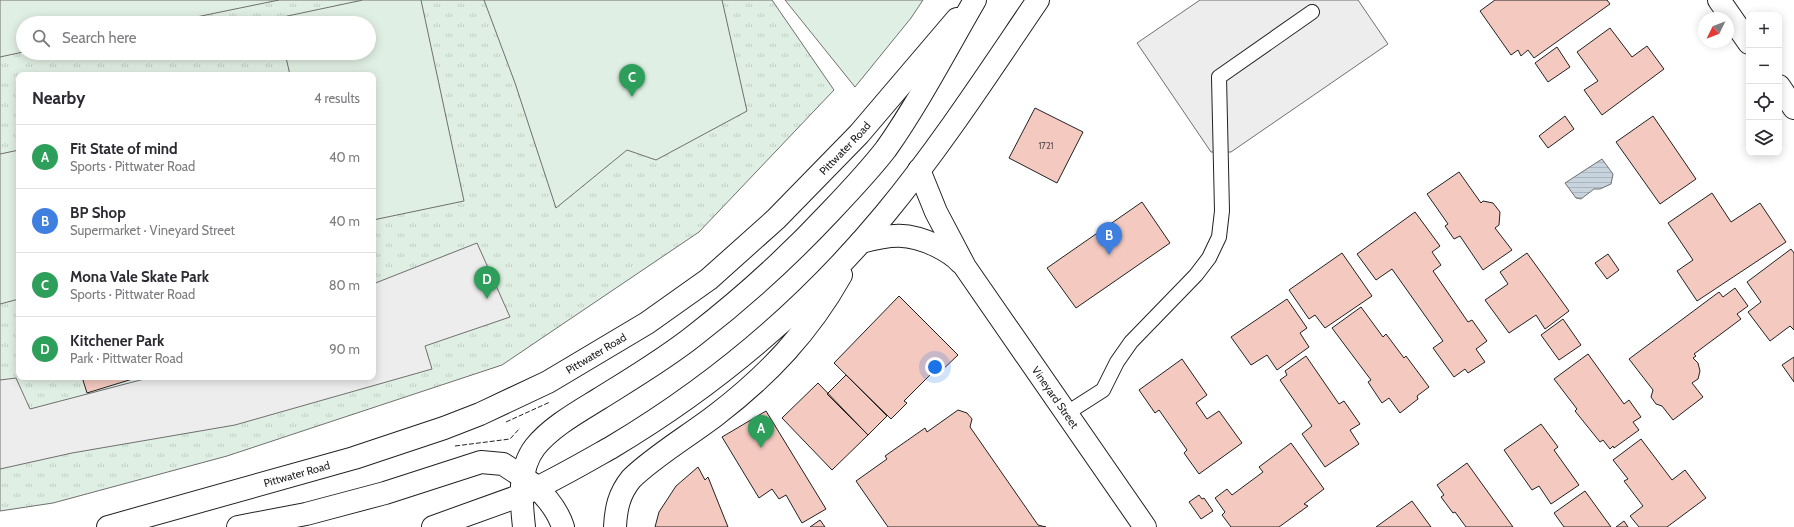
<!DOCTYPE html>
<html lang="en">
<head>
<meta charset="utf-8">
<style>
	body { margin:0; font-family:Cabin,sans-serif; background:#f2f2f3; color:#2b2b33 }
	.controls { position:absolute; right:12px; top:12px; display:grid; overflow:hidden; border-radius:8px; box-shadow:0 2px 10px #0003 }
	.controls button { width:36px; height:36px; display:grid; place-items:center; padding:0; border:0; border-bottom:1px solid #e1e1e2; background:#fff; color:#2b2b33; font:20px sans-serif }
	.compass { position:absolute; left:1698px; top:12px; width:36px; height:36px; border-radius:50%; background:#fff; box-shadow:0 2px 10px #0003; rotate:227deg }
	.you { position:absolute; left:935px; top:367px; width:14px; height:14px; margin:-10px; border:3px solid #fff; border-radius:50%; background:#1a73e8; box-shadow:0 0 0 6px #1a73e833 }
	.badge { display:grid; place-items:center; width:26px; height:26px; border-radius:50%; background:#1a73e8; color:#fff; font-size:13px; font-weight:700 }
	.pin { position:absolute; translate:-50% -33px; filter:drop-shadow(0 1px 2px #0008) }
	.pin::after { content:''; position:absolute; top:21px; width:14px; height:12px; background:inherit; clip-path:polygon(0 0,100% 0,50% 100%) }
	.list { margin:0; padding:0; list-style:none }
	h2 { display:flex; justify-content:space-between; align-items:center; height:52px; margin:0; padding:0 16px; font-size:17px }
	h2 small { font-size:13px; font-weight:400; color:#7c7c81 }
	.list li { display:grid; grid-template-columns:26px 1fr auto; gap:12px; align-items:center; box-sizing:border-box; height:64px; padding:0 16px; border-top:1px solid #e1e1e2 }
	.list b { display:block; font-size:15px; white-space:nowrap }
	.list p { margin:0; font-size:13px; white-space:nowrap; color:#7c7c81 }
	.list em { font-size:13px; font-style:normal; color:#7c7c81 }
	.icon { flex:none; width:22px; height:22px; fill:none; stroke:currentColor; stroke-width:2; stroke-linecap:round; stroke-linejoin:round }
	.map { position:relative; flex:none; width:1794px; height:527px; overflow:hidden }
	.search { position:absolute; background:#fff; box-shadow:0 2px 10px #0003; left:16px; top:16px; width:360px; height:44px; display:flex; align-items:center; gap:10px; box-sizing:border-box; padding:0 14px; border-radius:22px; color:#7c7c81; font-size:15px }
	.panel { position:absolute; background:#fff; box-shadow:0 2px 10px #0003; left:16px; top:72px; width:360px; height:308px; border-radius:8px }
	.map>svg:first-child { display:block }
	.grass { fill:url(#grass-tufts); stroke:#6f6f6f; fill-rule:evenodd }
	.pitch { fill:#e0efe3; stroke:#6f6f6f }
	.parking { fill:#ededed; stroke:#6f6f6f }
	.water { fill:url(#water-rules); stroke:#6f6f6f }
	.building { fill:#f3c9c0; stroke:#222 }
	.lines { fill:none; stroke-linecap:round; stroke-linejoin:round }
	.lane-casing { stroke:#222; stroke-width:16 }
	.street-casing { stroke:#222; stroke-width:24 }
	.primary-casing { stroke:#222; stroke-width:24 }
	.highway-casing { stroke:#222; stroke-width:24 }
	.lane { stroke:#fff; stroke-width:14 }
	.street { stroke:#fff; stroke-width:22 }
	.primary { stroke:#fff; stroke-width:22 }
	.highway { stroke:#fff; stroke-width:22 }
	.fence { stroke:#222; stroke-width:1; stroke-dasharray:5 2; stroke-linecap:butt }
	.labels { text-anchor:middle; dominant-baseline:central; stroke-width:3; stroke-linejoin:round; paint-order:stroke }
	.number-label { font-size:9px; fill:#564c4a }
	.street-label { font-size:11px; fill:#222; stroke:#fff }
</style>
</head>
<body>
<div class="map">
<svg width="1794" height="527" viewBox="0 0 1794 527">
	<defs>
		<pattern id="grass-tufts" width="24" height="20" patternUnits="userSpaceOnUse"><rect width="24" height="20" fill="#e0efe3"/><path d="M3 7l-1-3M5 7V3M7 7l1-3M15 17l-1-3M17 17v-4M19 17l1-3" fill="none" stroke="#c0cdc2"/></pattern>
		<pattern id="water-rules" width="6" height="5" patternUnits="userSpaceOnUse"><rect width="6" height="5" fill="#c7d3dd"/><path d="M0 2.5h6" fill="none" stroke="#abb5bd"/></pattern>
	</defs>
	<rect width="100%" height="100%" fill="#fff"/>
	<path class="grass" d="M0,0H772L834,90L699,232L502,365L227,456L53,503L0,511ZM23,23H369V53H23ZM19,75H373V377H19Z"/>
	<path class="pitch" d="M0,0H279L167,23H23V52L0,57Z
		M363,0H421L464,201L373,220V75H290L285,53H369V23H279L278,18Z
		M484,0H722L747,111L656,160L627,150L556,208L515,83Z
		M785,0H923L911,18L855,87Z
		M19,150V299L0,304V154Z"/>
	<path class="parking" d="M1200,0H1358L1388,44L1231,152H1211L1137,43Z
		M477,243L510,317L425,346L432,369L235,425L72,453L0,469V380L16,378L30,409L152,377H373V284Z"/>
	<path class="water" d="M1602,159L1613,174L1611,184L1600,189H1594L1581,199L1576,198L1565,183Z"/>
	<path class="building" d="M1495,0H1607L1610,4L1534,58L1528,50L1521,56L1518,50L1511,55L1480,11Z
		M1610,28L1632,57L1647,46L1664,69L1602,115L1584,90L1598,81L1577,52Z
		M1557,47L1570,67L1548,82L1535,63Z
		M1035,108L1083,132L1057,183L1009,158Z
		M1565,116L1574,129L1548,148L1539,136Z
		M1653,116L1696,179L1660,204L1616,142Z
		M1459,172L1481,203L1483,201L1493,203L1500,212L1499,225L1495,228L1512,250L1483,270L1460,236L1454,239L1445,226L1448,224L1427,194Z
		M1712,193L1731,222L1760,203L1786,242L1697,301L1677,271L1693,260L1668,223Z
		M1142,202L1170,243L1076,308L1047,268Z
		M1415,212L1440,246L1432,252L1441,265L1433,271L1468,322L1472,320L1487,341L1476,349L1485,362L1468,373L1465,369L1454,377L1433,348L1443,341L1392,269L1376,280L1357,254Z
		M1791,249L1794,253V330L1790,326L1770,341L1748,312L1761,302L1747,282Z
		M1342,253L1372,296L1325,328L1315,315L1309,319L1289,290Z
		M1527,253L1569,311L1545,329L1536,315L1509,333L1485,300L1508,284L1500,272Z
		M1608,254L1619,270L1607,279L1595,263Z
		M1735,288L1748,306L1737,314L1741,319L1694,354L1696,356L1693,358L1698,363L1700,371L1698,379L1692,383L1703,397L1673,420L1662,406L1656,404L1651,397L1653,390L1629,359L1719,292L1723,297Z
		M899,296L958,355L939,373L936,369L904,401L907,403L891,419L834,363Z
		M1287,299L1307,328L1300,333L1309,347L1277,370L1267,355L1251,365L1231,337Z
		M1361,307L1383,337L1386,334L1404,358L1406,356L1429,387L1417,396L1418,399L1400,413L1389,398L1382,403L1368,382L1371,380L1332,328Z
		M1563,319L1581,345L1559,360L1541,335Z
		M1588,354L1624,404L1629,400L1641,417L1633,422L1639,430L1614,448L1613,446L1610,449L1603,440L1600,442L1575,411L1577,409L1554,379Z
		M1306,356L1339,404L1344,401L1360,424L1350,430L1359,444L1325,467L1302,434L1312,426L1280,380L1287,375L1285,371Z
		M1794,357V382L1782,365Z
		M1182,359L1207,395L1196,403L1207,419L1219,411L1242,443L1199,474L1184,453L1187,450L1159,410L1155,413L1139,390Z
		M846,375L887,416L868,435L827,394Z
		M82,377H139L87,393Z
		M818,383L868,435L832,470L782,418Z
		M958,410L967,413L972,419L970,427L1038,525L1046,527H888L856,481L887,459L885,456L925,428L927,432Z
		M766,411L826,509L802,523L786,495L779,499L772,489L759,498L722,437Z
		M1541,424L1558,447L1554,450L1579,485L1551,504L1539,486L1532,490L1504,450Z
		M1641,439L1672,480L1685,470L1706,498L1667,527H1639L1630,516L1643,506L1624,481L1628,479L1613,460Z
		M1291,443L1324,489L1304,504L1308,506L1279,527H1231L1222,515L1225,512L1215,498L1227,489L1232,495L1263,472L1259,467Z
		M1467,463L1513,527H1466L1455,512L1453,513L1441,497L1444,495L1437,485Z
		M698,467L705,480L708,477L728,527H655L659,512L676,486Z
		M1585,491L1611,527H1564L1554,513Z
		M1199,495L1202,499L1204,498L1213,511L1201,519L1189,502Z
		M1412,501L1431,527H1376Z
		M820,520L825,527H810Z
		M1624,521L1628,527H1616Z"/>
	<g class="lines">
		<defs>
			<path id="lane" d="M1067,413L1103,390L1117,362L1131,342L1196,275L1209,258L1219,237L1222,211L1219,77L1312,12"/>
			<g id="street">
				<path d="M1719,0L1749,43"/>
				<path d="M1779,86L1794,108"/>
				<path id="s1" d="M919,170L936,212L965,267L1145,527"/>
				<path d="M861,242C891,234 908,232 937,246C945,250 954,255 960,262"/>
			</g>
			<g id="primary">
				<path id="s2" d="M108,527L354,458L444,428L480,414L548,382L647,323L709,279L776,219L859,134L957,19"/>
				<path d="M238,527L306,514L385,493L481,462L503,464L523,477"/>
				<path d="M433,527L522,495"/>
			</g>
			<path id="highway" d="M526,479C541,490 557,508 563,527
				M522,495C553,481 582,464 612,447C716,385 808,307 885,214C941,146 989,72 1038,0
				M524,527C521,501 518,469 535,447C551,427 578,412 599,399C631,379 665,359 695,335C744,297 789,256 831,211C850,191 869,171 886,149C919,102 946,50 975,0
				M615,527C616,508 619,494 631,479C653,457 690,435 716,415C768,375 809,332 841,275"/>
		</defs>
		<use href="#lane" class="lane-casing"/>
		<use href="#street" class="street-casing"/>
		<use href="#primary" class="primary-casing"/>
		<use href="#highway" class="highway-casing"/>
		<use href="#lane" class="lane"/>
		<use href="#street" class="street"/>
		<use href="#primary" class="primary"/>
		<use href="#highway" class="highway"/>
		<path class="fence" d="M506,422L550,402
			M455,446L510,439L520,428"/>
	</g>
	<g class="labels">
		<g class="number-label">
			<text x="1046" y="145">1721</text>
		</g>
		<g class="street-label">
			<text stroke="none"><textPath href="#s2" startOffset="844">Pittwater Road</textPath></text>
			<text stroke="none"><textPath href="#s2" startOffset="520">Pittwater Road</textPath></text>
			<text stroke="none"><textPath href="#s1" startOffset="266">Vineyard Street</textPath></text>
			<text stroke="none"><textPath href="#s2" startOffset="196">Pittwater Road</textPath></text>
		</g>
	</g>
</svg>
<div class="controls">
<button>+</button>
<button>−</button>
<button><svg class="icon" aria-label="locate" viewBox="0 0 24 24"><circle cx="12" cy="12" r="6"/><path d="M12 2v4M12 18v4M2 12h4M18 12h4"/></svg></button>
<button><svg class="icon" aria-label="layers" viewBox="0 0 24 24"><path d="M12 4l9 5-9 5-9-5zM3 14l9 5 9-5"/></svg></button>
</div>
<svg class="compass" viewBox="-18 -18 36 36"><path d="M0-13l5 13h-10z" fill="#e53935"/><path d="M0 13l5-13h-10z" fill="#7c7c81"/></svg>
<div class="you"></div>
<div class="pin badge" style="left:761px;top:448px;background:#2e9e5b">A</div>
<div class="pin badge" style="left:1109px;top:255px;background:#3f7fe0">B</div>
<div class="pin badge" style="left:632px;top:97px;background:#2e9e5b">C</div>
<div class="pin badge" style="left:487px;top:299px;background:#2e9e5b">D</div>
<div class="search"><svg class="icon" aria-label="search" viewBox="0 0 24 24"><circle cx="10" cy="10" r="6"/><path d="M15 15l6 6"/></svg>Search here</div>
<section class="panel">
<h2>Nearby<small>4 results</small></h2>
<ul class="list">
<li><span class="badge" style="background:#2e9e5b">A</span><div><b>Fit State of mind</b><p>Sports · Pittwater Road</p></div><em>40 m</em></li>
<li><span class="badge" style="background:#3f7fe0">B</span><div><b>BP Shop</b><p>Supermarket · Vineyard Street</p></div><em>40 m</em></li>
<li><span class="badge" style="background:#2e9e5b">C</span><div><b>Mona Vale Skate Park</b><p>Sports · Pittwater Road</p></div><em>80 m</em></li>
<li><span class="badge" style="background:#2e9e5b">D</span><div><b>Kitchener Park</b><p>Park · Pittwater Road</p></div><em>90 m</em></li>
</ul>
</section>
</div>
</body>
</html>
